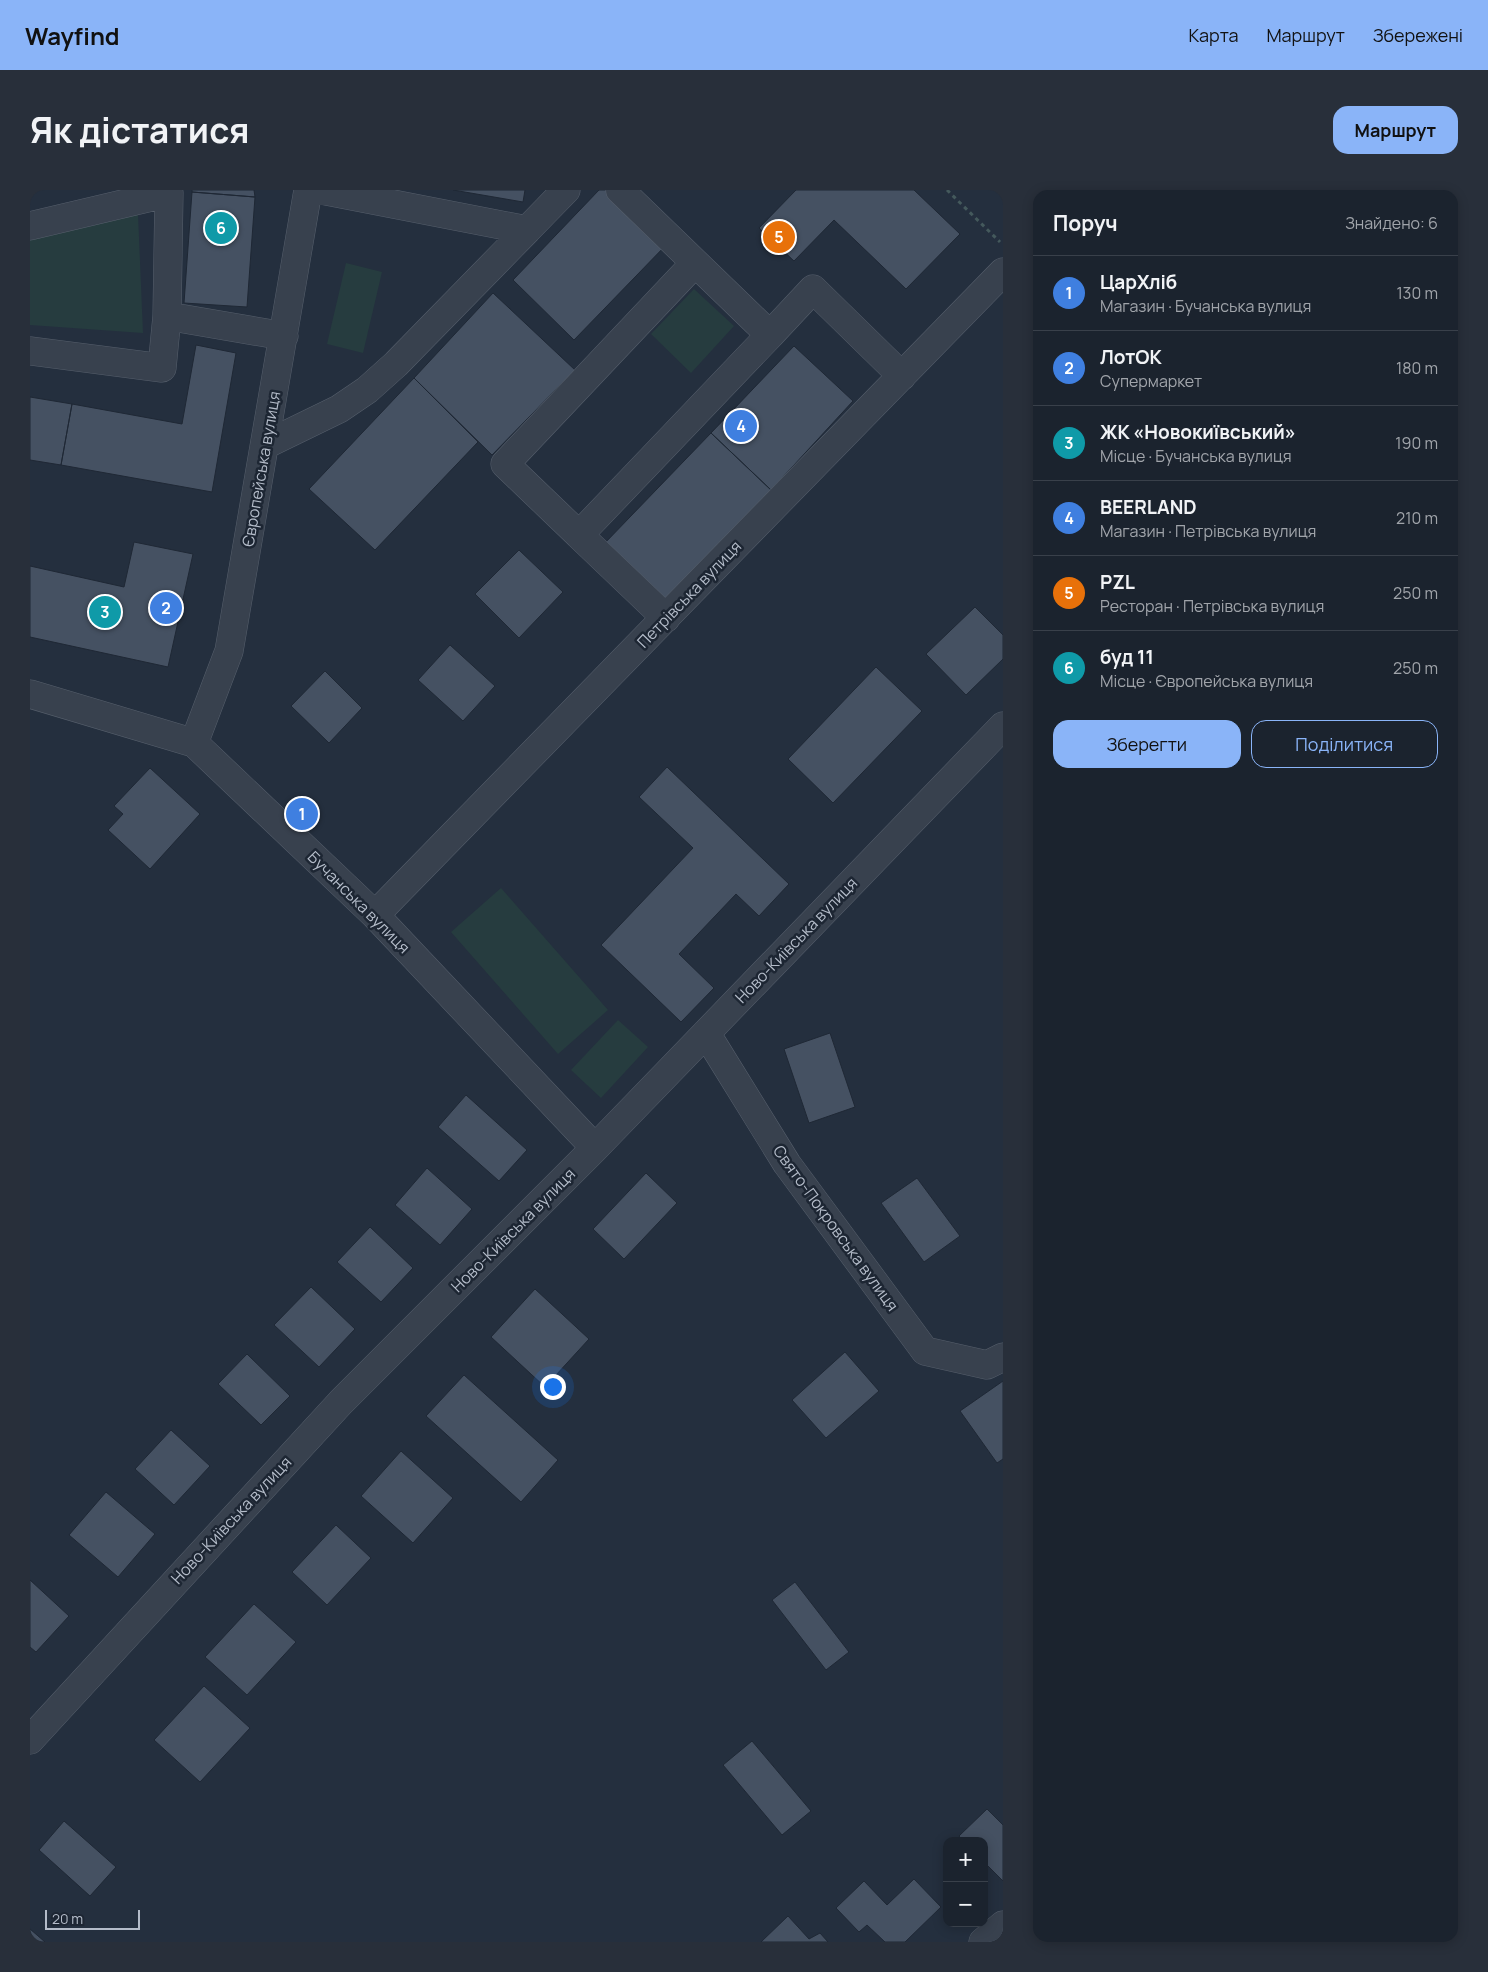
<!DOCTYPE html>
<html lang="uk">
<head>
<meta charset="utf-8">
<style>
	body { margin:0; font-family:Manrope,sans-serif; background:#282f3a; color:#f1f3f6 }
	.controls { position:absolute; right:15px; bottom:15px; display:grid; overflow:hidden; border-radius:10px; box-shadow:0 2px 12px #0003 }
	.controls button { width:45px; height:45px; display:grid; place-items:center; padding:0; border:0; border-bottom:1px solid #39404a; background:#1b232e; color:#f1f3f6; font:25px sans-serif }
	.scale { position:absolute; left:15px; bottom:12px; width:95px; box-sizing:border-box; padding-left:5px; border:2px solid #b4bcc9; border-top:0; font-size:14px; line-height:18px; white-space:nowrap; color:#b4bcc9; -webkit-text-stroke:4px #1d2633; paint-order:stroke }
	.you { position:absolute; left:522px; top:1196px; width:18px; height:18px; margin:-12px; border:4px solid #fff; border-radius:50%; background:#1a73e8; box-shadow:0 0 0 8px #1a73e833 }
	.badge { display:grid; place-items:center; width:32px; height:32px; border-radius:50%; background:#8ab4f8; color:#fff; font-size:16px; font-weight:700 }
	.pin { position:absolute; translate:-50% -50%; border:2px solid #fff; box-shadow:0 1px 5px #0006 }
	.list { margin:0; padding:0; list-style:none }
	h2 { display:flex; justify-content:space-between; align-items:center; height:65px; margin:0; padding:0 20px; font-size:21px }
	h2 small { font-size:16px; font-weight:400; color:#a0a4aa }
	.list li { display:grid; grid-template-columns:32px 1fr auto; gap:15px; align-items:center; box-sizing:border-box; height:75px; padding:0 20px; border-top:1px solid #39404a }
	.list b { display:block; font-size:19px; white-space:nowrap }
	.list p { margin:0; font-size:16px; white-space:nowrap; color:#a0a4aa }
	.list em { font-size:16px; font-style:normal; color:#a0a4aa }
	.actions { display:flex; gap:10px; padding:15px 20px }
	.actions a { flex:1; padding:11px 0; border:1px solid #8ab4f8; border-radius:15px; text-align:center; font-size:18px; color:#8ab4f8 }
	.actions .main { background:#8ab4f8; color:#111 }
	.map { position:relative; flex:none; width:973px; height:1752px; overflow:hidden; border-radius:15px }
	header { display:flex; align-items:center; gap:30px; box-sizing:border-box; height:70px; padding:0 25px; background:#8ab4f8; color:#111 }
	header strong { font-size:24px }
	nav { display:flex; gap:28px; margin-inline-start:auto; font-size:18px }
	.intro { display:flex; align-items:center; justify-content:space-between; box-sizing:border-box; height:120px; padding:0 30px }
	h1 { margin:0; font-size:35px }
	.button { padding:12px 22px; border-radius:15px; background:#8ab4f8; color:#111; font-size:18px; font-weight:700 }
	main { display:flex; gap:30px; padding:0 30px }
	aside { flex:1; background:#1b232e; border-radius:15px; box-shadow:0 2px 12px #0003 }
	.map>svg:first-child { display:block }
	.green { fill:#263c3f }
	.building { fill:#455162; stroke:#1f2835 }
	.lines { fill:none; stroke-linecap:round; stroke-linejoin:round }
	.minor-casing { stroke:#565f6c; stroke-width:29 }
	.path { stroke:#44595c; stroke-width:3; stroke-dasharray:4 4; stroke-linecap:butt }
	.minor { stroke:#38414e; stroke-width:28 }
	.labels { text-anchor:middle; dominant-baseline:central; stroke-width:5; stroke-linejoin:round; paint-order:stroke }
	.street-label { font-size:16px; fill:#b4bcc9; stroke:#1d2633 }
</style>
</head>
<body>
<header>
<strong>Wayfind</strong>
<nav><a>Карта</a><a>Маршрут</a><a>Збережені</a></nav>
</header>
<div class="intro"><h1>Як дістатися</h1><a class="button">Маршрут</a></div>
<main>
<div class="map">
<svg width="973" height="1752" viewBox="0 0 973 1752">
	<rect width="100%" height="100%" fill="#242f3e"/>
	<path class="green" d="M108,24L113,143L0,135V50Z
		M316,73L352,82L333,163L297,154Z
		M664,99L704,136L661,183L621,144Z
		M471,698L578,820L528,864L421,742Z
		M588,830L618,857L571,908L541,880Z"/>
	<path class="building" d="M162,0H224L225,7L162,2Z
		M423,0H495L493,12Z
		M569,0H583L638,53L544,150L483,90Z
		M766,0H884L930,44L876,99L804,30L764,71L729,38Z
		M162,2L225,7L217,117L154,113Z
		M463,103L545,180L462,265L384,188Z
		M166,155L206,163L182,302L31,275L42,214L152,234Z
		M764,156L823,211L741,300L681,243Z
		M384,188L448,252L345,360L279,299Z
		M0,207L42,214L31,275L0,270Z
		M681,243L741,300L632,412L573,355Z
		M104,352L163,364L138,477L0,447V376L94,397Z
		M489,360L533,402L489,448L445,404Z
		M945,417L973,445V469L936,505L896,464Z
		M420,455L465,496L433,531L388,490Z
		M846,477L892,521L803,613L758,569Z
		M295,481L332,518L299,553L261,516Z
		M637,577L759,694L729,726L706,704L649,764L684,798L651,832L571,755L663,658L609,607Z
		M120,578L170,624L120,679L78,640L93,624L84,616Z
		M800,843L825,917L779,933L754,859Z
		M436,905L497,960L469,991L408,937Z
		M397,978L442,1019L410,1055L365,1015Z
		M616,983L647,1013L594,1069L563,1039Z
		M887,988L930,1046L894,1072L851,1013Z
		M340,1037L383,1078L351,1112L307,1072Z
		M281,1097L325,1139L289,1177L244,1135Z
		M505,1099L559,1149L515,1197L461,1147Z
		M815,1162L849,1201L796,1248L762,1210Z
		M217,1164L260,1206L231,1235L188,1194Z
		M434,1185L528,1270L491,1312L396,1226Z
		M973,1191V1269L967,1273L930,1221Z
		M141,1240L180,1276L144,1315L105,1279Z
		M371,1261L423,1308L383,1353L331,1306Z
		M76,1302L125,1344L88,1387L39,1345Z
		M306,1335L341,1368L297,1415L262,1382Z
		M0,1390L39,1426L6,1462L0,1457Z
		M765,1392L819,1462L796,1480L742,1410Z
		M224,1414L266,1452L217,1505L175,1467Z
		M174,1496L220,1538L170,1592L124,1550Z
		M722,1551L781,1621L752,1645L693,1575Z
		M957,1619L973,1635V1691L954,1672V1651H933L929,1646Z
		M34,1631L86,1677L60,1706L9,1660Z
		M884,1689L911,1717L875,1752H855L837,1735L829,1742L806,1718L834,1691L857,1715Z
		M758,1726L779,1749L790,1743L798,1752H731Z
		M0,1739L15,1752H0Z"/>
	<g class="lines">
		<defs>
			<path id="minor" d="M590,0L740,145L783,99L872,186
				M0,36L139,3L137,126
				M497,40L536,0
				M665,73L475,274L549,345L740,145
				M0,161L132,178L137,126L254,146
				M235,255L309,219L337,200L366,174L497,40L291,0
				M549,345L636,428
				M0,504L164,553L345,725L565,958
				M164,553L199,461L278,0
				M345,725L973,82
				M676,843L757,974L895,1161L957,1175L973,1167
				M0,1550L311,1212L565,958L973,536
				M953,1752L973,1735"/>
		</defs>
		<use href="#minor" class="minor-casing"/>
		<path class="path" d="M917,0L970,52"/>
		<use href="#minor" class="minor"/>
	</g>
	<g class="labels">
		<g class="street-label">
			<text transform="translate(231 279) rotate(-80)">Європейська вулиця</text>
			<text transform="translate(659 404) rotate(-46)">Петрівська вулиця</text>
			<text transform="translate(329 712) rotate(45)">Бучанська вулиця</text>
			<text transform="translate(766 750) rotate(-46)">Ново-Київська вулиця</text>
			<text transform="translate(806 1038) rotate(54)">Свято-Покровська вулиця</text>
			<text transform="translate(483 1040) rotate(-45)">Ново-Київська вулиця</text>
			<text transform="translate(201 1330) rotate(-47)">Ново-Київська вулиця</text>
		</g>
	</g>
</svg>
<div class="controls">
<button>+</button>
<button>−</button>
</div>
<div class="scale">20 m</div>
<div class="you"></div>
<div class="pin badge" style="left:272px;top:624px;background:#3f7fe0">1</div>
<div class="pin badge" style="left:136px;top:418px;background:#3f7fe0">2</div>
<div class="pin badge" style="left:75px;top:422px;background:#0f9aa8">3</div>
<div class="pin badge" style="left:711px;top:236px;background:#3f7fe0">4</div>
<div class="pin badge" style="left:749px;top:47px;background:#e8710a">5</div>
<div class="pin badge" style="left:191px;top:38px;background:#0f9aa8">6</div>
</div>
<aside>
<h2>Поруч<small>Знайдено: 6</small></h2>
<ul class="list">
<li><span class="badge" style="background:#3f7fe0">1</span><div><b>ЦарХліб</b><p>Магазин · Бучанська вулиця</p></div><em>130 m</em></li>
<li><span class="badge" style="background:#3f7fe0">2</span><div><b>ЛотОК</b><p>Супермаркет</p></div><em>180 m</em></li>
<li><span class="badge" style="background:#0f9aa8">3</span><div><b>ЖК «Новокиївський»</b><p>Місце · Бучанська вулиця</p></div><em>190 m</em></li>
<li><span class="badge" style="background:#3f7fe0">4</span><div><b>BEERLAND</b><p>Магазин · Петрівська вулиця</p></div><em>210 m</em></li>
<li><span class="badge" style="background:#e8710a">5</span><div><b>PZL</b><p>Ресторан · Петрівська вулиця</p></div><em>250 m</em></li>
<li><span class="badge" style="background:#0f9aa8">6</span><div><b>буд 11</b><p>Місце · Європейська вулиця</p></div><em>250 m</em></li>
</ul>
<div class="actions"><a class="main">Зберегти</a><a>Поділитися</a></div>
</aside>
</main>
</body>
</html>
